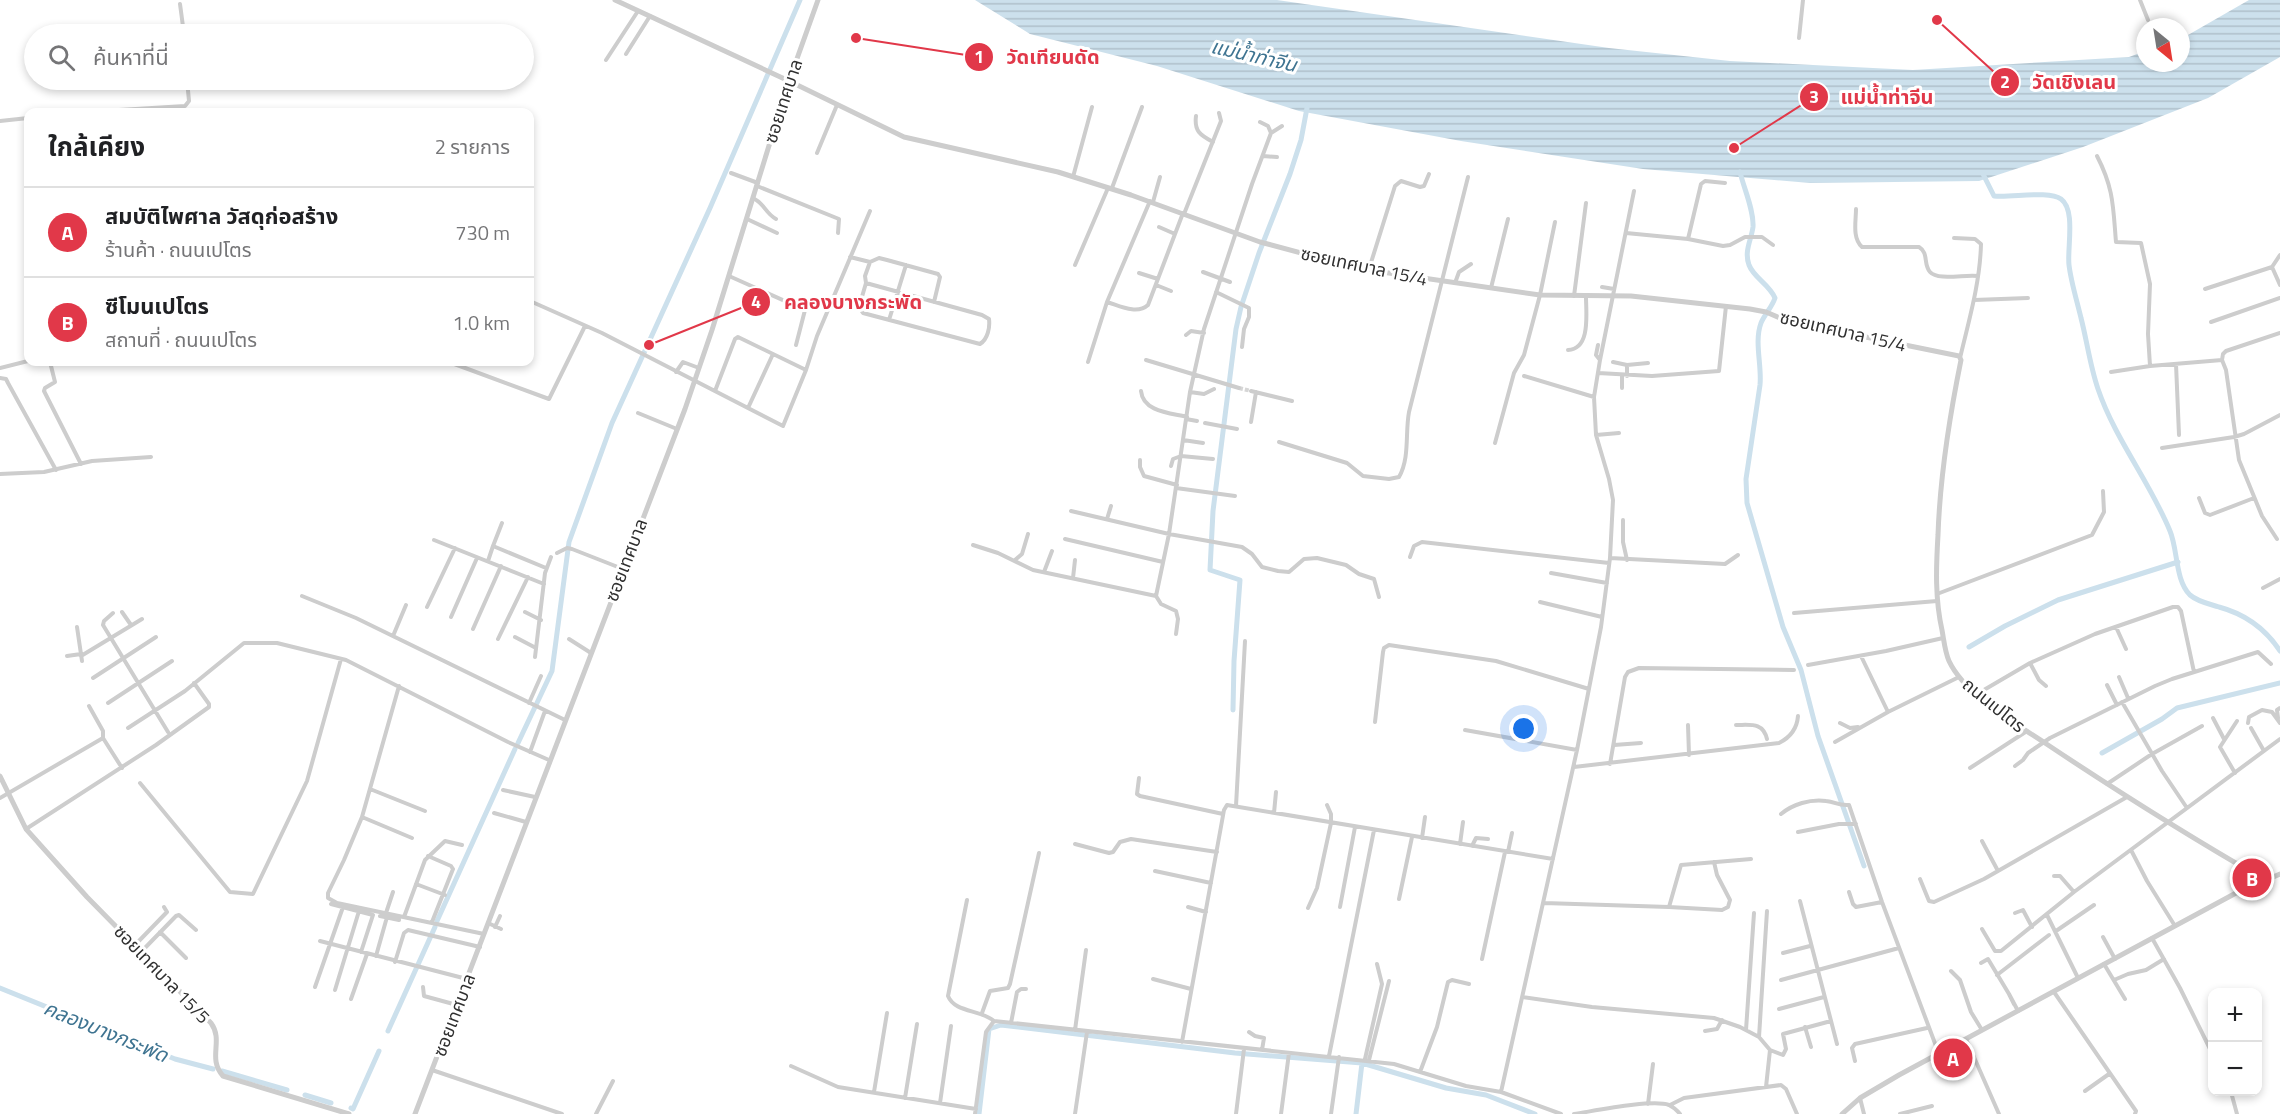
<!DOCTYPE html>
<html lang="th">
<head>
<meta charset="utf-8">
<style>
	body { margin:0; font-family:"Titillium Web","Noto Sans Thai",sans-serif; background:#f6f6f6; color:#202124 }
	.controls { position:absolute; right:18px; bottom:18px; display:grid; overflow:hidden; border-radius:12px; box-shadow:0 3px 9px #0003 }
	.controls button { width:54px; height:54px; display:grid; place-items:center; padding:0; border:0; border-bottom:2px solid #e0e0e0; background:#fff; color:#202124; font:30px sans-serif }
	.compass { position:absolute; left:2136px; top:18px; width:54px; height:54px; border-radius:50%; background:#fff; box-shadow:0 3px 9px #0003; rotate:150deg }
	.you { position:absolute; left:1524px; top:729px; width:21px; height:21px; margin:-15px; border:4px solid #fff; border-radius:50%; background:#1a73e8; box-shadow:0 0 0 9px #1a73e833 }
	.badge { display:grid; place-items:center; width:39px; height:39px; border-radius:50%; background:#e13849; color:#fff; font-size:20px; font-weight:700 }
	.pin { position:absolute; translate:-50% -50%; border:3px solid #fff; box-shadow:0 2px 6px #0006 }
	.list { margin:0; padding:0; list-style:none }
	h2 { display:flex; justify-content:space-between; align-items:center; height:78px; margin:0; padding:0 24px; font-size:26px }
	h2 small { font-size:20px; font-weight:400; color:#757577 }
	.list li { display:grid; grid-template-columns:39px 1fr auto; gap:18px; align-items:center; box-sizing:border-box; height:90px; padding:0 24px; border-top:2px solid #e0e0e0 }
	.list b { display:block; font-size:22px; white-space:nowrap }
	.list p { margin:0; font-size:20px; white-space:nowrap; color:#757577 }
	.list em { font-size:20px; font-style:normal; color:#757577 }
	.icon { flex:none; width:33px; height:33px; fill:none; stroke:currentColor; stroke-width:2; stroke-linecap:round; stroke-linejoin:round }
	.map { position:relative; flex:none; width:2280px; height:1114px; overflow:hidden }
	.search { position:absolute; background:#fff; box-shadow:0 3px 9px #0003; left:24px; top:24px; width:510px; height:66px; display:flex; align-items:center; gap:15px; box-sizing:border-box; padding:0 21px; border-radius:33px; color:#757577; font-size:22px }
	.panel { position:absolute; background:#fff; box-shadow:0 3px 9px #0003; left:24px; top:108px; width:510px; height:258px; border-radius:12px }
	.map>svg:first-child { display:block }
	.water { fill:url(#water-rules) }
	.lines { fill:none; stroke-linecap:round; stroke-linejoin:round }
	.canal { stroke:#cce0ec; stroke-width:5 }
	.minor-tunnel { stroke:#d6d6d6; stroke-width:4; stroke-dasharray:4 2; stroke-linecap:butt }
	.minor { stroke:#cdcdcd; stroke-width:4 }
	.tertiary { stroke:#cdcdcd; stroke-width:5 }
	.labels { text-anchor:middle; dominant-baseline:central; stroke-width:6; stroke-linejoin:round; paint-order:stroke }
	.street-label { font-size:18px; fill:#303030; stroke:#fff }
	.water-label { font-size:20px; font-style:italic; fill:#3f7491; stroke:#fff }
	.leader { fill:none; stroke:#e13849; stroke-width:2 }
	.callout-dot { fill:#e13849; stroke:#fff; stroke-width:2 }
	.mark-label { font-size:18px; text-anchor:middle; font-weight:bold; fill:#fff }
	.callout-label { font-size:20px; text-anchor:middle; font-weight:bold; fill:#e13849; stroke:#fff; stroke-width:6; stroke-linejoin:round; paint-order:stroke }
</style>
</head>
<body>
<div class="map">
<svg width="2280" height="1114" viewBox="0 0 2280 1114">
	<defs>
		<pattern id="water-rules" width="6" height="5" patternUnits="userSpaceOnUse" patternTransform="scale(1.5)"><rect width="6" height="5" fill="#cce0ec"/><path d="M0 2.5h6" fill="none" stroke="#b0c0cb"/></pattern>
	</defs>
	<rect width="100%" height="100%" fill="#fff"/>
	<path class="water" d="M975,0H1277L1609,48L1730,61L1913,70L2129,57L2145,51V63H2181V39L2249,0H2280V57L2208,98L2083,147L1979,181L1810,183L1643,169L1461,141L1299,111L1157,66L1030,34Z"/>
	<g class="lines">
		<path class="canal" d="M1740,172C1744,189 1754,210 1753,227C1751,241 1744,251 1749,265C1754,278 1769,284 1775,298C1772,307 1765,314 1761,323C1754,342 1762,365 1760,385L1746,479L1747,503L1783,627L1801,670L1818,736L1864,866
			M1983,174L1994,196C2011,198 2049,190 2061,199C2076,210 2067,248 2069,265C2071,282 2077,301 2081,318C2087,341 2090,366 2098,389C2115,439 2150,482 2170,531C2178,550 2175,580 2190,595C2198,602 2210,604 2219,607C2245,614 2265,628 2280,651
			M1969,647L2005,626L2058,600L2178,562
			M536,705L552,671L569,542L612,423L710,208L800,0
			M1233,710L1234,661L1240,580L1210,570L1213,511L1236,329L1241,307L1259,253L1290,174L1301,140L1307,108
			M518,743L535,707
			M2102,753L2162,719L2177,708L2280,683
			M437,921L515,749
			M0,988L175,1059L213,1069
			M388,1031L435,927
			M222,1071L287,1090
			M305,1095L331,1103
			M351,1108L353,1109L379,1051
			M979,1114L989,1029L1001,1025L1235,1053L1362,1063L1446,1088L1486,1095L1535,1114
			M1356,1114L1362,1063"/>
		<path class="minor-tunnel" d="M1239,388L1251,391"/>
		<path class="minor" d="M2140,0L2148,20
			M180,4L184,34
			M1799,38L1803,0
			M626,54L650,16
			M606,60L638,11
			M86,112L185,106L189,101L187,80
			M1196,116C1194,131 1200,135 1213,142
			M0,121L28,118
			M1260,122L1268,126L1271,133
			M817,153L837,105
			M1263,156L1277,157
			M2097,156C2114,189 2113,207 2116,242L2141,243L2150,284L2148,334L2150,366
			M731,173L758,183
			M1073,177L1092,107
			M757,186L839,219L838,233
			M1112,188L1142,107
			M753,198C765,204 765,213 776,219
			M1153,202L1160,177
			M1856,209C1856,221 1852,238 1862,247H1919C1929,253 1923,264 1930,272C1938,281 1966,274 1978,276
			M1184,214L1221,121L1219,113
			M747,219L777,233
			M1159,227L1175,234
			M1626,233L1688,239L1723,246L1730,245L1745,237H1762L1773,245
			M1954,238L1975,239L1981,244C1980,283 1969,320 1960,358
			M1688,239L1701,184L1705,181L1725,183
			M850,257L870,262L879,258L887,260L938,274L940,277L934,302
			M1075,265L1108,188
			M2272,267L2280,285
			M1369,269L1395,186L1401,181L1420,187L1424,186L1429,174
			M1203,272L1230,282
			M1139,273L1158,279
			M729,276L805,310L796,345
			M866,283L859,307L863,313L980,344C988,339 990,327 989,319L982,315L866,283L865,276L870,262
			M1455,283L1459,272L1471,264
			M1156,285L1171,291
			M1602,287L1614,289
			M1491,288L1508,219
			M2205,289L2272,267L2280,255
			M1216,292L1249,308V317L1244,329L1242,347
			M1574,296L1586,203
			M1974,300L2028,298
			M530,301L602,333L783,426L806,370L817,336L870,211
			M1107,302C1120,306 1137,315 1148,305L1183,213
			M889,320L906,265
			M2211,322L2280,298
			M1186,335L1191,331L1204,333
			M1598,345L1596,355L1600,360
			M1568,350C1591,349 1586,313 1586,297
			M1146,360L1239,388
			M449,362L549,399L585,326
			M1088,362L1107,302L1150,201
			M1613,362L1627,365
			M2176,364L2179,435
			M51,366L55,382L45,388L44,391L81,464
			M0,368L28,361
			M676,372L683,362L699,368
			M2111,372L2150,366L2222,360
			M1598,373L1652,376L1719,371L1726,306
			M1524,376L1594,397
			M1627,376V365L1648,363
			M0,378L6,379L8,383L56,470
			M1622,388V376
			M715,391L735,339L738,337L806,370
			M1141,391C1143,412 1171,413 1187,417
			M1251,391L1292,401
			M1190,392L1204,394L1214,389
			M748,408L773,354
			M638,413L677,429
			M1186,419L1197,421
			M1251,422L1256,392
			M1205,423L1237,429
			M1596,435L1619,433
			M1183,440L1203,443
			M1279,442L1347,463L1363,476L1389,479L1399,477C1410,458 1405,433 1409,412L1468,177
			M1495,443L1514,373L1524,355L1540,295L1555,222
			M2162,448L2234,437L2244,434L2280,415
			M1140,460V467L1144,476L1177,485
			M1171,466L1173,459L1181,456L1213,459
			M0,474L44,472L92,461L151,457
			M1176,488L1235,496
			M2199,498L2205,513L2210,515L2254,498
			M1071,511L1169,534L1242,547L1252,554L1262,567L1278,571L1289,572L1304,559L1317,558L1346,565L1359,574L1374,579L1379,597
			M1107,519L1111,506
			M1623,520V542L1627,560
			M1065,539L1163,562
			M2277,539L2262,516L2239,460L2226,370L2222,360L2223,354L2226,351L2280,333
			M434,540L544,584
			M973,545L998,553L1033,570L1156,596
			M493,546L502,523
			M557,553L567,548L572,549L623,569
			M1410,557L1414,546L1422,542L1609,563
			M1610,558L1725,564L1738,555
			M1015,560L1022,554L1028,534
			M488,561L493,546L546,568
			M1044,572L1052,551
			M1551,573L1607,583
			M1073,578L1075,560
			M2263,588L2280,579
			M1937,594L2092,535L2104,512L2103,491
			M302,596L356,618L565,720
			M1540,602L1602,617
			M427,607L455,548
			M122,612L131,625
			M525,612L541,620
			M113,613L104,621L103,625L168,732
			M1794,613L1937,601
			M451,617L477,558
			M77,627L82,661
			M2116,627L2126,649
			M473,629L501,566
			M1176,634L1178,619L1176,611L1161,604L1156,596L1169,534L1190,392L1204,329L1252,184L1271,133L1282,126
			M393,636L406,605
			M515,637L536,648
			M498,639L528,577
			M569,639L591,653
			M67,656L81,654
			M81,656L142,619
			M1861,656L1888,712
			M535,657L545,573L551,557
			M2030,663L2039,680L2046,686
			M1808,665L1886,651L1943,638
			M2119,677L2128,698
			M93,678L156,637
			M2107,685L2117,705
			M399,686L362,817L344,860L328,893V898L337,903L484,934
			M1977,694L2030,663L2095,634L2173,607H2178L2181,611L2194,672
			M2122,702L2162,771L2187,808
			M108,703L172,661
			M529,703L541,676
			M2213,718L2224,739
			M2278,718L2277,710L2280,708
			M1375,722L1383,652L1384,648L1389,645L1496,661L1589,689
			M1840,723L1850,728L1858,727
			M2248,723L2249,717L2262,710L2272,712L2280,723
			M1688,725L1689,755
			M1736,725C1751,725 1763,722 1767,739
			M128,728L185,691L244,643H277L346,660L508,742L549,760
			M2251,728L2264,751
			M1465,730L1577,750
			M103,738L122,768
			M1835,742L1888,712L1959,677
			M1614,745L1641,743
			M530,752L545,711
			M1610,764L1625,677L1628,672L1639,668L1794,670
			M2015,766L2023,760L2028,753L2050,738L2155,686L2172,679L2258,652L2271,664
			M1574,767L1779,743C1791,737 1797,729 1798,716
			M1970,768L2027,731
			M2235,773L2220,747L2237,721
			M1139,778L1137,794L1140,796L1223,814
			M140,783L230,892L253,894L307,781L341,659
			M2107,784L2152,754L2202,726
			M370,789L425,811
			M503,790L535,797
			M0,798L103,738V731L89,706
			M1236,806L1245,641
			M494,813L526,822
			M1274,813L1276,792
			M1781,814C1793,804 1810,799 1826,801C1836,802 1838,806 1849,805L1882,902L1939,1054
			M362,817L412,838
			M26,829L156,745L209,707V704L194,683
			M1798,832L1839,824H1856
			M1422,838L1425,817
			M1982,841L1998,871
			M1075,844L1109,853L1113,852L1120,842L1131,839L1217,852
			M1460,844L1463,822
			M1472,846L1476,838L1488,839
			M2131,850L2147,881L2175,926
			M1508,852L1512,833
			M428,856L451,866L453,869L432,922
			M1155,871L1211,883
			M2054,876H2060L2074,892
			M1920,879L1929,901L1934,902L1984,879L2127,797
			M416,884L445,895
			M1849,892L1853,904L1856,907L1882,902
			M1399,899L1412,837
			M967,900L948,996C955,1013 980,1009 994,1021
			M1800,901L1837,1044
			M1544,903L1669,907L1681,865L1751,859
			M331,904L373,915L361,952
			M1188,907L1206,912
			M1340,907L1355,827
			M1669,907L1722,910L1728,907L1730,900L1717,875L1714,862
			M1308,908L1317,888L1331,823V814L1327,805
			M386,913L393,892
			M2015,913L2023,910L2032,927
			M2047,915L2078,978
			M380,916L399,920
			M404,917L425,860L445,841L462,845
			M488,923L501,929
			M495,927L500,916
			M1982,929L1995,951H2001L2074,892L2280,739
			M2056,931L2094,905
			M160,932L186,958
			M2103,937L2115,959
			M2152,938L2180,988L2212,1053
			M320,941L467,979
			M135,945L167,912L164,907
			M141,952L176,916L179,915L196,930
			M1783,953L1810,946
			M376,956L387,917
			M1482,959L1505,852
			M395,962L404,933L408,930L480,947
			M1981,963L1988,959L2009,994
			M2104,964L2125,999
			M1951,971L1960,980L1971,1012L1982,1030
			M1997,975L2049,935
			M1153,979L1191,989
			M1781,980L1899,948
			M2114,980L2128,974L2146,970L2164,959
			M315,987L343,907
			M423,987L424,996L457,1005
			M335,990L359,911
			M2054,992L2136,1111L2135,1114
			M1522,997L1592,1007L1714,1018L1740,1027L1759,1037L1770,1050L1766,1087
			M351,999L367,954
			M2014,1004L2009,994L2018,1011
			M1779,1009L1824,997
			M982,1013L990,991L1008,988L1010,984L1039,853
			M1011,1023L1017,992L1021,989H1026
			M1805,1027L1811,1047
			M1075,1030L1086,950
			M1746,1030L1754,913
			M1705,1031L1717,1029L1722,1020
			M1249,1032L1255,1036L1264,1038L1262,1050
			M1759,1037L1767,911
			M1966,1039L1999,1114
			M1182,1042L1224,810L1227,805L1553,859
			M1770,1050L1783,1055L1786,1049L1783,1034L1831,1021
			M1329,1056L1374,830
			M1365,1059L1382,984L1377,964
			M1369,1060L1389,981
			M1855,1061L1852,1048L1855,1044L1927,1028
			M791,1066L838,1087L976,1109
			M432,1070L562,1114
			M1420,1072L1437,1027L1448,982L1452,980L1469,984
			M2085,1091L2109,1074
			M874,1092L887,1013
			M1501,1092L1577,750L1601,627L1610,558L1613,500L1609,479L1596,435L1594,397L1600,360L1634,191
			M2231,1092L2237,1114
			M905,1098L917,1024
			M1860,1098L1864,1114
			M940,1103L951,1026
			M1648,1104L1653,1064
			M1670,1105L1684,1098L1781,1085L1786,1089L1797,1114
			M596,1114L613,1081
			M975,1114L986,1032L994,1021L1394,1064L1466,1086L1501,1092L1561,1114
			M1075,1114L1087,1032
			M1236,1114L1244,1049
			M1281,1114L1289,1053
			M1331,1114L1339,1057
			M1574,1114C1594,1111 1652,1099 1669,1105C1673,1107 1677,1110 1680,1114
			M1900,1114L1932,1106"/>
		<path class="tertiary" d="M615,0L789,81L904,137L1058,172L1131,195L1260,242L1331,261L1382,272L1540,295L1631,296L1750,309L1766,312L1787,321L1959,356L1961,360C1949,419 1940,476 1938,535C1936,568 1935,599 1942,630C1944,641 1945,652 1949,661C1965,695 2015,723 2045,743C2117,791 2190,837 2265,880
			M0,776L26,829L87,897L211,1023C224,1041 207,1058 223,1076L349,1114
			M2244,868L2247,888
			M415,1114L685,409L712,330L789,81L818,0
			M1842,1114L1860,1098L1899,1075L2236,893L2280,874"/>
	</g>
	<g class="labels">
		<g class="street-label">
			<text transform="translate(783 101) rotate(-72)">ซอยเทศบาล</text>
			<text transform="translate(1364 266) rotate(12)">ซอยเทศบาล 15/4</text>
			<text transform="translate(1843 331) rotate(13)">ซอยเทศบาล 15/4</text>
			<text transform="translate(626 560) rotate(-69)">ซอยเทศบาล</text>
			<text transform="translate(1994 705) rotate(39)">ถนนเปโตร</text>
			<text transform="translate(162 974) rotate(46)">ซอยเทศบาล 15/5</text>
			<text transform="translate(454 1015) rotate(-69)">ซอยเทศบาล</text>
		</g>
		<g class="water-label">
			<text transform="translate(1254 55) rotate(13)">แม่น้ำท่าจีน</text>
			<text transform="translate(106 1031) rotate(22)">คลองบางกระพัด</text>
		</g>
	</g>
	<path class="leader" d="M856 38L979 57M1937 20L2005 82M1734 148L1814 97M649 345L756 302"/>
	<g class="callout-dot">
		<circle cx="856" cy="38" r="6"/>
		<circle cx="1937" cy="20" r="6"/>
		<circle cx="1734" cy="148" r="6"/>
		<circle cx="649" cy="345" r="6"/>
		<circle cx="979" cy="57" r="15"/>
		<circle cx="2005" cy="82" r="15"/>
		<circle cx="1814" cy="97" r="15"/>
		<circle cx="756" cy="302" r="15"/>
	</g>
	<g class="mark-label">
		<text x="979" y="63">1</text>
		<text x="2005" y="88">2</text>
		<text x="1814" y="103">3</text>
		<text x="756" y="308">4</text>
	</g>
	<g class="callout-label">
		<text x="1053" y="64">วัดเทียนดัด</text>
		<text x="2074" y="89">วัดเชิงเลน</text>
		<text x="1887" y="104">แม่น้ำท่าจีน</text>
		<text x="853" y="309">คลองบางกระพัด</text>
	</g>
</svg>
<div class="controls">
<button>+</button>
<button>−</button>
</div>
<svg class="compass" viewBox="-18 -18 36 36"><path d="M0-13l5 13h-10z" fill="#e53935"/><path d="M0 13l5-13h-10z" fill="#757577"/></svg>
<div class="you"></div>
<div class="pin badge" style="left:1953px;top:1058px">A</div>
<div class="pin badge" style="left:2252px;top:878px">B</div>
<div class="search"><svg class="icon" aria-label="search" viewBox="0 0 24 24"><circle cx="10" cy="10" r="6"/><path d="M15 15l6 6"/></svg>ค้นหาที่นี่</div>
<section class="panel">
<h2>ใกล้เคียง<small>2 รายการ</small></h2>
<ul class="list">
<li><span class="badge">A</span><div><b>สมบัติไพศาล วัสดุก่อสร้าง</b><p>ร้านค้า · ถนนเปโตร</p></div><em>730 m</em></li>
<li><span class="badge">B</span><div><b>ซีโมนเปโตร</b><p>สถานที่ · ถนนเปโตร</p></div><em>1.0 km</em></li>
</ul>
</section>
</div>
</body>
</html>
